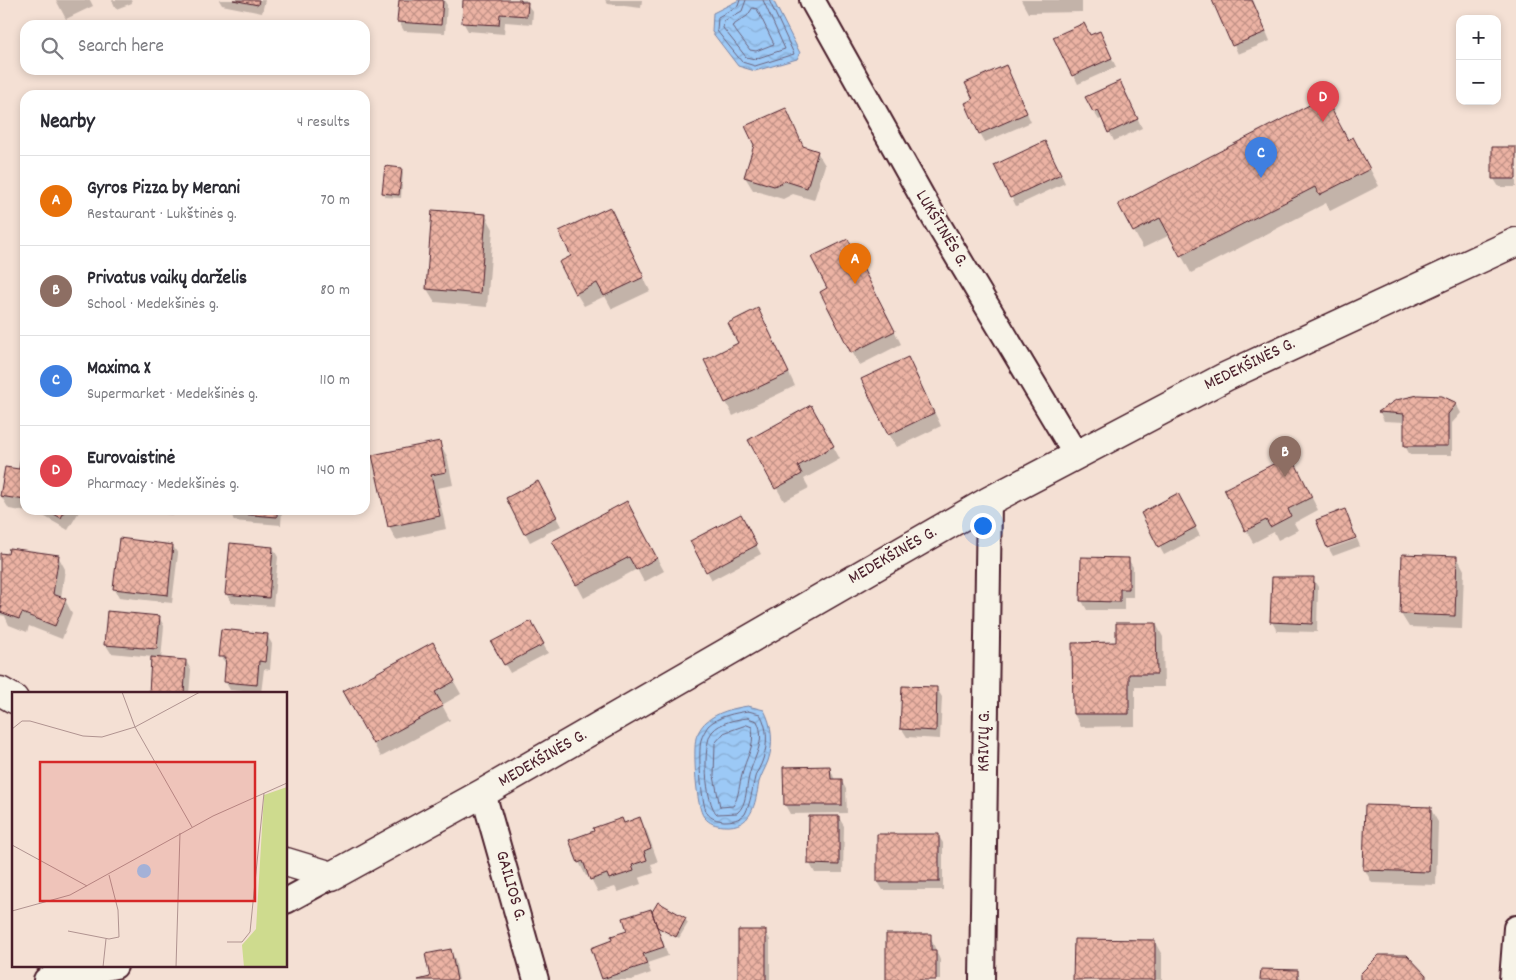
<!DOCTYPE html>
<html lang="en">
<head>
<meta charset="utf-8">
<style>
	body { margin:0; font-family:Dekko,sans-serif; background:#f7f7f7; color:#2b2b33 }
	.controls { position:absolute; right:15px; top:15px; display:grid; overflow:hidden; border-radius:10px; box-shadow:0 2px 8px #0003 }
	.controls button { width:45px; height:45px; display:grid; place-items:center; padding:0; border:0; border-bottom:1px solid #e1e1e2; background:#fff; color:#2b2b33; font:25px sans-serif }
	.you { position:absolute; left:982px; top:525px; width:18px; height:18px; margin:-12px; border:4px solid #fff; border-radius:50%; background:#1a73e8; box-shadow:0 0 0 8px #1a73e833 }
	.badge { display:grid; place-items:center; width:32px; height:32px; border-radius:50%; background:#d1495b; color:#fff; font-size:16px; font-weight:700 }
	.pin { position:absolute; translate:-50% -41px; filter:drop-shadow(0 1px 2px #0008) }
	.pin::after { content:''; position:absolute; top:26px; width:18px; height:15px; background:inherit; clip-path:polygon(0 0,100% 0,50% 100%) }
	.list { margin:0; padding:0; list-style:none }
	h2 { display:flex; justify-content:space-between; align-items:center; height:65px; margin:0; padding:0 20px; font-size:21px }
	h2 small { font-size:16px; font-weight:400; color:#7c7c81 }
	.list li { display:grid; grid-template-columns:32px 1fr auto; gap:15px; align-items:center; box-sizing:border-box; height:90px; padding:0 20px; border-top:1px solid #e1e1e2 }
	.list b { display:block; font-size:19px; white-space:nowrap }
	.list p { margin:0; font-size:16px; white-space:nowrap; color:#7c7c81 }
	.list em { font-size:16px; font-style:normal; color:#7c7c81 }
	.icon { flex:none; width:28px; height:28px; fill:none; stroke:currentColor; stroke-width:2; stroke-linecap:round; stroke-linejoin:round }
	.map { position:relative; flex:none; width:1516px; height:980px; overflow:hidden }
	.search { position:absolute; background:#fff; box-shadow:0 2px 8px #0003; left:20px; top:20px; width:350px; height:55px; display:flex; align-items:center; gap:12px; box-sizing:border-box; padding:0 18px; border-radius:15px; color:#7c7c81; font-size:19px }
	.panel { position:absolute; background:#fff; box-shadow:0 2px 8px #0003; left:20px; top:90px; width:350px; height:425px; border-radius:15px }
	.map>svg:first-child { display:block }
	.water { fill:url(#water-waves); stroke:#7b85a5 }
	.shadow { fill:#0003 }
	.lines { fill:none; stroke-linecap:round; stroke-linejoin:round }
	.shore { stroke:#6b637c; stroke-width:1 }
	.building { fill:url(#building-cross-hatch); stroke:#4a1f2b }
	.minor-casing { stroke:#4a1f2b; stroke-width:28 }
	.tertiary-casing { stroke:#4a1f2b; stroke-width:31 }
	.minor { stroke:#f7f3e8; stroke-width:24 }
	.tertiary { stroke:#f7f3e8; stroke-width:28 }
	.labels { text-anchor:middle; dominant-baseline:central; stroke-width:5; stroke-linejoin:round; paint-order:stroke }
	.street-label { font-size:18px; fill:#4a1f2b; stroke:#f7f3e8 }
	.inset-road { fill:none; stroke:#b09390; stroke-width:1 }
	.view { fill:#d62828; fill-opacity:0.15; stroke:#d62828; stroke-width:2.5 }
	.inset-edge { fill:none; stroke:#4a1f2b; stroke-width:2.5 }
</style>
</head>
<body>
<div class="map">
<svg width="1516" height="980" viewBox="0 0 1516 980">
	<defs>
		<pattern id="water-waves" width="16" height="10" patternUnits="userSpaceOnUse" patternTransform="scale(1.25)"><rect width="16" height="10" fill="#9cc9f6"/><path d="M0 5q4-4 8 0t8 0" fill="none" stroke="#88acd3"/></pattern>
		<pattern id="building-cross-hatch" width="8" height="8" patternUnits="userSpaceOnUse" patternTransform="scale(1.25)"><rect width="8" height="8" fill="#ecb3a4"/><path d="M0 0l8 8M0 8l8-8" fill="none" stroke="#c19186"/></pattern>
	</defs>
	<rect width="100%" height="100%" fill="#f4e0d4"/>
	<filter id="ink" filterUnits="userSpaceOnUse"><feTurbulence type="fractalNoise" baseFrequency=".02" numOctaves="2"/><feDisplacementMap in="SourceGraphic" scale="10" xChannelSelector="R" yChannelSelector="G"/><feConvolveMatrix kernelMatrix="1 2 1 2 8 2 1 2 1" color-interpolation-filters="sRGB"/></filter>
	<g filter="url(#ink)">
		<path class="water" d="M739,0H773L800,53L797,59L755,71L738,66L712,32L713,13Z
			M748,706L764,710C772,725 774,744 768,761C765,769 761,775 759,782C755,805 752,828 724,826C715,825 710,824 704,817C696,808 693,750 696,738C697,734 702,725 706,722C717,712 734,708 748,706Z"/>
		<path class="shadow" d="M56,0H90L93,6L66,19Z
			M112,0H131L132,3L116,9Z
			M219,0H265L262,13L222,5Z
			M400,0H444L447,5L445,33L404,31L399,22Z
			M465,0H526V3L533,12L532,24L505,22L504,34L468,31L463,22Z
			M605,0H642L641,8L608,4Z
			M1021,0H1082V12L1028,13Z
			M1214,0H1253L1270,41L1238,54Z
			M1090,36L1104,41L1116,67L1078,84L1055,37Z
			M1010,75L1031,122L985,142L980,133L974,99Z
			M1125,91L1142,128L1114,141L1103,118L1099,120L1094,112Z
			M785,110L804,148L817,152L825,165L814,200L793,194L783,199L753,190L745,177Z
			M1348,142L1363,156L1379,186L1330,211L1326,203L1191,273L1170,235L1143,248L1120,205Z
			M1516,148V187H1499L1494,179Z
			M1050,151L1065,183L1016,206L996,166Z
			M401,169L403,173L401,198L385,197L383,193Z
			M610,208L650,291L612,309L605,296L584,306L576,293L573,257Z
			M486,216L493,229L487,307L435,302L427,289Z
			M855,253L901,344L860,365L852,352L829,289Z
			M765,323L795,386L733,416L705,360L740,344Z
			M915,372L941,426L897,447L889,434Z
			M1397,401L1456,404L1461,413L1452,423V455H1410L1405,446V422L1384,421L1380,413Z
			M811,406L840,459L804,479L809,488L784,501L750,440Z
			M439,443L447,456L453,485L437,488L446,529L396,540L389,527Z
			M25,451V510H80L68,530L40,514L9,509L1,496L21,471Z
			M1298,470L1318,510L1294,523L1298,530L1278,540L1274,532L1253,543L1246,530Z
			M542,492L561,526L530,542L507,498Z
			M1183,504L1200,536L1164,555L1159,546Z
			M128,510H175L174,515Z
			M230,510H282L281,525L234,521Z
			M634,516L664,571L644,582L637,569L584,598L577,585Z
			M740,516L761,554L712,580L691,542Z
			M1357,539L1360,546L1333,556L1329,549Z
			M173,546L178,554L172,603L119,597L114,588Z
			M273,548L278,557L273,606L232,603L227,594Z
			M0,554L58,556L65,569L61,598L65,600L72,613L62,639L29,626L27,632L9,625L5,616L0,615Z
			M1457,557L1464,570L1462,629L1409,627L1401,614Z
			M1128,559L1133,567V597H1124V610H1087L1082,601Z
			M1313,579L1318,587L1317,632L1277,631L1272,622Z
			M159,617L164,626L161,659L186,661L191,670L189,694H150L153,657L111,653L106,645Z
			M531,622L548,653L510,673L493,643Z
			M1156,624L1163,637L1164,687H1135V726L1081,727L1074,714L1117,644Z
			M267,635L272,644L270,670L264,669L261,693L230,690L225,681L227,665L220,656Z
			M433,644L461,694L442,705L450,720L381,757L345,691Z
			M937,689L942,697L940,739L907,737L902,729Z
			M830,768L835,780H841L846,789L847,813L790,814L785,805V769Z
			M1430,808L1438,822L1436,885L1372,883L1365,870Z
			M839,818L844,826L843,873H815L810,864Z
			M622,819L625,824L640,819L647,832L658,862L651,864L654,873L639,878L641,884L618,892L615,887L598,892L589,875L586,876L579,862L571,840Z
			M938,835L943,843V890H883L878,882Z
			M658,904L685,919L688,923L679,938L658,926V929L678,940L659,930L668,956L647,963L651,973L631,980H604L593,949L614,941L629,932L652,914Z
			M765,931L770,940V980H739Z
			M930,936L940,960V980H887Z
			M1155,942L1162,955V980H1074Z
			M450,950L455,959L459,980H422L431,978Z
			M1297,972L1302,980H1261Z"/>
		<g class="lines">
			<path class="shore" d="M740,0L738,6L718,17L717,31L742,62L755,66L794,54L769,0
				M746,0L742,11L724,21L723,28L746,57L755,59L785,49L763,0
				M753,8L757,9L774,44L756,51L750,50L732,26L747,16Z
				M748,711L760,714C768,727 768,745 763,759C761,766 757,771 755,777C752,790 751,802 745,814C739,820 732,821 724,821C717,820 711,819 707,813C701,803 698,752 701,740C702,736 706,729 708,726C718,716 735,713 748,711Z
				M748,718L757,721C767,741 753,758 749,776C746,788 747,805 737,813L717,814C705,804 702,744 712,732C720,722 737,719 748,718Z
				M747,725L752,727C755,750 746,755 742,775C739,785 739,797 733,806L720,807L714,776L715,743L724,733Z"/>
		</g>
		<path class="building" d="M233,0H259L258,5Z
			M399,0H443L441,25L397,22Z
			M463,0H521V2H528L527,16L500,14L499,25L462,23Z
			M1212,0H1252L1266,32L1232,46Z
			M1084,23L1090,35L1100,31L1112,58L1072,76L1053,37Z
			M1006,65L1027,113L979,134L965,103L973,99L965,83Z
			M1120,81L1138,119L1108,133L1098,110L1093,112L1085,97Z
			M1325,97L1348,140L1353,137L1370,169L1319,195L1315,187L1180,256L1160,218L1133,232L1118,204Z
			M786,108L803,146L818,151L807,188L785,181L774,186L744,177L754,145L745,126Z
			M1045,141L1061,174L1010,198L994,165Z
			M1492,147H1516V179H1492Z
			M385,166L402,168L399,195L382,193Z
			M610,207L644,277L604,296L597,283L575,294L559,262L571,256L559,231Z
			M432,210L486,214L480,294L426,289Z
			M848,239L895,331L851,353L820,292L827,288L811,257Z
			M758,308L789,373L725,403L704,360L738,343L728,323Z
			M908,357L934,413L888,435L861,379Z
			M1418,395L1442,396L1457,403L1448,414V446H1404V414L1378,412L1396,400Z
			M811,405L834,446L798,466L802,474L775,489L748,440Z
			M440,441L446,472L431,475L440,516L388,527L372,455Z
			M22,449H25V500L0,496L5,467L19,469Z
			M1291,455L1312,497L1288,509L1291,516L1270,527L1266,520L1245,531L1224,489Z
			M538,481L557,517L524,534L506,498Z
			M1178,493L1196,527L1158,547L1141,513Z
			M627,501L657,558L636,570L629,557L576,585L552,541Z
			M1345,509L1356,538L1327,548L1316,520Z
			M47,510H65L61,518Z
			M228,510H277V517L228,513Z
			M741,514L757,545L706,572L690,541Z
			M119,538L173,545L168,595L113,589Z
			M230,543L273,547L269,598L225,594Z
			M9,548L59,555L53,594L66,599L55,626L22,613L19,619L0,612L2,606L0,605V553L8,554Z
			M1402,554L1457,556L1455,616L1400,614Z
			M1081,557L1129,558V589H1120V602L1080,601Z
			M1272,577H1314L1312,624L1270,622Z
			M107,611L160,616L157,649L104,645Z
			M531,621L544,644L504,665L491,642Z
			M1116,623H1156L1157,674H1129V714H1073L1072,643L1116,642Z
			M221,629L268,634L265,662L259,661L257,685L224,682L226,657H218Z
			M433,642L455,681L435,692L443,706L373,744L343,691Z
			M151,657L186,660L184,694H149Z
			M902,686L937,687L936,731L900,729Z
			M830,766L831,779H842V805H784L783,767Z
			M1365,805L1431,807L1429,872L1363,870Z
			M809,816H839V865L808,864Z
			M640,817L651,848L644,851L647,860L632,865L634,871L609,879L607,874L590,880L583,861L578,863L569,840L594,831L593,828L622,818L624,823Z
			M877,834H939V882H877Z
			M658,902L686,918L676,937L657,927L652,912Z
			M651,909L664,947L643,954L647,964L602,979L591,948L612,940L611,936L627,931L623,918Z
			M738,930H766V980H738Z
			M886,934H931V950H936V980H886Z
			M1074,939L1155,940V980H1073Z
			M451,949L457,980H418L430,977L425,954Z
			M1379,955H1407L1426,975V980H1360V974Z
			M1261,969L1298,970V980H1260Z"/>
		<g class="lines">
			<defs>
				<path id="minor" d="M812,0L929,209L1076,455
					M483,793L536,980
					M286,901L332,876
					M46,980L115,966
					M982,980L989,501
					M1512,980L1516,928"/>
				<path id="tertiary" d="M0,691L14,699
					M286,862L332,876L483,793L989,501L1225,377L1516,242"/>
			</defs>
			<use href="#minor" class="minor-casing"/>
			<use href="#tertiary" class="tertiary-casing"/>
			<use href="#minor" class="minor"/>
			<use href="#tertiary" class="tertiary"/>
		</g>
	</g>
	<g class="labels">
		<g class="street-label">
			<text transform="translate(941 229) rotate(59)">LUKŠTINĖS G.</text>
			<text transform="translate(1250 365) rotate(-26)">MEDEKŠINĖS G.</text>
			<text transform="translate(893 556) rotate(-30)">MEDEKŠINĖS G.</text>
			<text transform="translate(985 741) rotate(-89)">KRIVIŲ G.</text>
			<text transform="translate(543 759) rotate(-30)">MEDEKŠINĖS G.</text>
			<text transform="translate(510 886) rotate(74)">GAILIOS G.</text>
		</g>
	</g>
	<g transform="translate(12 692)">
		<rect width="275" height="275" fill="#f4e0d4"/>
		<path d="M275,95V275H232L230,253L244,237L252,103Z" fill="#cedb8e"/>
		<path d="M125 179a7 7 0 1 1 14 0a7 7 0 1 1-14 0Z" fill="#9cc9f6"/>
		<path class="inset-road" d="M110,0L123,35L180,135M0,37L10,29H18L71,44L90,45L123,35L188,0M0,153L75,194M0,219L58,203L201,124L275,91M56,239L97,247L107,245L106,218L97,183M215,250H230L238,240L252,101M91,275L94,247M164,275L168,141"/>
		<path class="view" d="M28,70H243V209H28Z"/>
		<rect width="275" height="275" class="inset-edge"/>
	</g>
</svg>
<div class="controls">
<button>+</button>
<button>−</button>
</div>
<div class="you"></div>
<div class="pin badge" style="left:855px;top:284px;background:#e8710a">A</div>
<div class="pin badge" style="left:1285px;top:477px;background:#8d6e63">B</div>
<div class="pin badge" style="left:1261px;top:178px;background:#3f7fe0">C</div>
<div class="pin badge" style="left:1323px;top:122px;background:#e0444e">D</div>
<div class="search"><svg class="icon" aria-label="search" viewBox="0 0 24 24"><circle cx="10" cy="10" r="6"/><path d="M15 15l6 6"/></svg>Search here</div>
<section class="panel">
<h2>Nearby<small>4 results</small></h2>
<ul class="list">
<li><span class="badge" style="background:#e8710a">A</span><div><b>Gyros Pizza by Merani</b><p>Restaurant · Lukštinės g.</p></div><em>70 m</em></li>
<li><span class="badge" style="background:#8d6e63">B</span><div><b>Privatus vaikų darželis</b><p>School · Medekšinės g.</p></div><em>80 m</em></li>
<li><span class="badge" style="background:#3f7fe0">C</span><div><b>Maxima X</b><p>Supermarket · Medekšinės g.</p></div><em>110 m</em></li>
<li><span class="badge" style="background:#e0444e">D</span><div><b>Eurovaistinė</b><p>Pharmacy · Medekšinės g.</p></div><em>140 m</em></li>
</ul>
</section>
</div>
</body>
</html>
